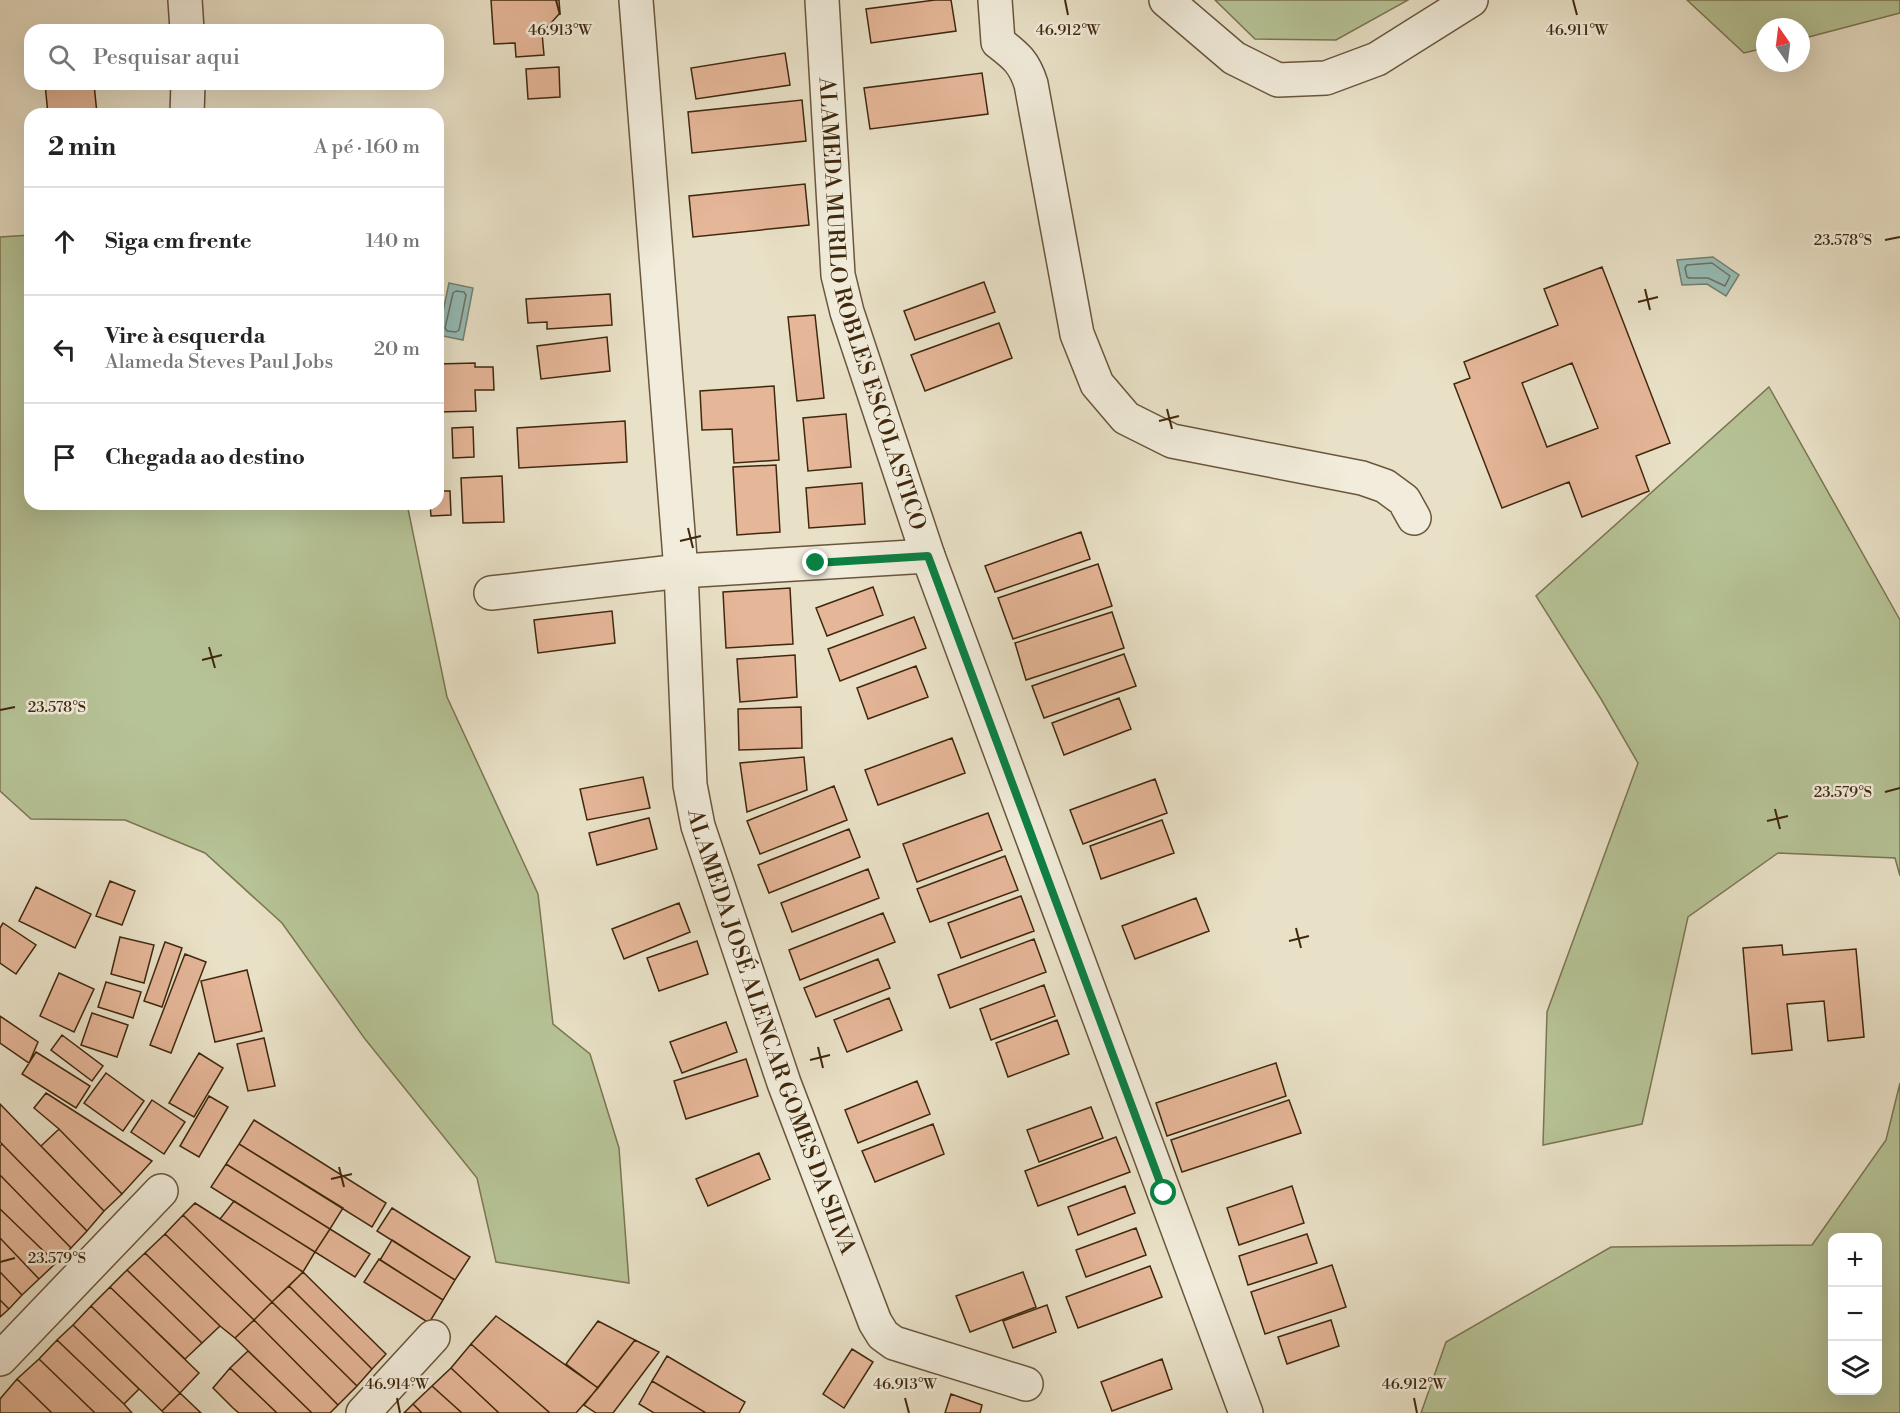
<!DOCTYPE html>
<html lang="pt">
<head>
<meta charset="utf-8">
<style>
	body { margin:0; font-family:"Libre Bodoni",serif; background:#f6f6f6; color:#222 }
	.controls { position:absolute; right:18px; bottom:18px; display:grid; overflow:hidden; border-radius:12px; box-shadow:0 6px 24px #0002 }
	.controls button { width:54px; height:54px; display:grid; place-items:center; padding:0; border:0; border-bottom:2px solid #e0e0e0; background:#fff; color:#222; font:30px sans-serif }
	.compass { position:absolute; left:1756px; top:18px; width:54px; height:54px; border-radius:50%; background:#fff; box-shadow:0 6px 24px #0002; rotate:346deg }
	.stop { position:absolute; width:18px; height:18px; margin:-14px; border:4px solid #0b8043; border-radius:50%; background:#fff }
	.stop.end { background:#0b8043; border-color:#fff; box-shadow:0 2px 6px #0008 }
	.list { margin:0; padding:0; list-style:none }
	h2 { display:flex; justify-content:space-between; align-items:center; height:78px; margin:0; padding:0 24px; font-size:26px }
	h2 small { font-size:20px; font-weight:400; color:#767676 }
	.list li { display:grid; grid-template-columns:39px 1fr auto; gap:18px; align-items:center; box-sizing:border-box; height:108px; padding:0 24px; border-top:2px solid #e0e0e0 }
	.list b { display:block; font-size:22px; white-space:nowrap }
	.list p { margin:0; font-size:20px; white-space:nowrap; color:#767676 }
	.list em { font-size:20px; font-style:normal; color:#767676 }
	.icon { flex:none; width:33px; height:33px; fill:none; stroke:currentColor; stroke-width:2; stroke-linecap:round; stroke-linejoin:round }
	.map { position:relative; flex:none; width:1900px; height:1413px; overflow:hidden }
	.search { position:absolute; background:#fff; box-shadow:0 6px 24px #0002; left:24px; top:24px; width:420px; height:66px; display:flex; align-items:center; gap:15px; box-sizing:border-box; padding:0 21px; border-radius:18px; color:#767676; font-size:22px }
	.panel { position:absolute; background:#fff; box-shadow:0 6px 24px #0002; left:24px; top:108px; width:420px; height:402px; border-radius:18px }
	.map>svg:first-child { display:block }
	.green { fill:#b6c396; stroke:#7b7652; stroke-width:1.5; fill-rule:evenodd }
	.water { fill:#97bdb7; stroke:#748173; stroke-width:1.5 }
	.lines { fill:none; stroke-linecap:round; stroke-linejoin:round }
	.shore { stroke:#6c7262; stroke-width:1.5 }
	.building { fill:#e5b698; stroke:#40280d; stroke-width:1.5; fill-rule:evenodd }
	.minor-casing { stroke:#6a563c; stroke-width:36 }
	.minor { stroke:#f1ecdb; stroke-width:33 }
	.route { stroke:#0b8043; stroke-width:8 }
	.ticks { fill:none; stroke:#40280d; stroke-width:2 }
	.labels { text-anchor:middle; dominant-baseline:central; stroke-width:5; stroke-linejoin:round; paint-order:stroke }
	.street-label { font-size:22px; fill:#40280d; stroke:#f1ecdb }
	.ticks-label { font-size:15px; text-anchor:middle; fill:#40280d; stroke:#f1ecdb; stroke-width:5; stroke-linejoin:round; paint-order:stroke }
</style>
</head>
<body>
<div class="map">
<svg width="1900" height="1413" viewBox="0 0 1900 1413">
	<rect width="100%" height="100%" fill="#e9e1c7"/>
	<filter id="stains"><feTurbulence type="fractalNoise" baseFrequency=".00333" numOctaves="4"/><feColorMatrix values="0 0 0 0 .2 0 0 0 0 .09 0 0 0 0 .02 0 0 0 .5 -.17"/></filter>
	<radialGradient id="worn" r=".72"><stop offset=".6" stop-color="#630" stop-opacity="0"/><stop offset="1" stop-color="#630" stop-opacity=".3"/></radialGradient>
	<path class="green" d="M1215,0H1408L1336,40L1255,39Z
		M1687,0H1900V13L1801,39V27H1765V48L1744,53Z
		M30,235V504H407L447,697L538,894L553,1024L590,1054L619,1148L629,1283L496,1262L477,1178L365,1039L282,923L205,853L125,820L31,819L0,791V237Z
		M1769,387L1900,620V876L1895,858L1778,853L1688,917L1642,1124L1543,1145L1547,1012L1638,763L1601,699L1536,596Z
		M1900,1083V1413H1421L1446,1342L1611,1247L1812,1245L1886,1140ZM1832,1238H1878V1390H1832Z"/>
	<path class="water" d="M1713,257L1739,275L1726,296L1707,284L1682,285L1677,260Z
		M449,283L473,288L463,340L438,335Z"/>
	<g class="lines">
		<path class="shore" d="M1712,263L1730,276L1725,286L1708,278H1689L1687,277L1685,268L1687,265Z
			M456,291L464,292L466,295L459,330L456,332L447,331L445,328L453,293Z"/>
	</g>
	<path class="building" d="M491,0H559L560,13L542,33L544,55L516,57L515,43L494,44Z
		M935,0H951L956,31L871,43L866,9Z
		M785,53L790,85L696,99L691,68Z
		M559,67L560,97L528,99L526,69Z
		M982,73L988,114L870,129L864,88Z
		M45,84H94L97,114H48Z
		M802,100L806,141L692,153L688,112Z
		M805,184L809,225L693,237L689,196Z
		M1602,267L1670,443L1636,456L1649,491L1582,517L1569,482L1502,508L1454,384L1470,378L1464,362L1558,325L1544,289ZM1572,363L1598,428L1547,447L1522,383Z
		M984,282L995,312L915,340L904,311Z
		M610,294L612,325L547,329V322L528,323L526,299Z
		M815,315L824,398L797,401L788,317Z
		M999,323L1012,358L925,391L911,355Z
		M607,337L610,371L541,379L537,346Z
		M475,363V367H493L494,390H475L476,411L438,412V364Z
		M774,386L779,460L734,463L732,429L702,430L700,391Z
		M846,414L851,467L808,471L803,418Z
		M625,421L627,462L519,468L517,428Z
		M473,427L474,457L453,458L452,428Z
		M776,465L780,532L737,535L733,467Z
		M502,476L504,522L463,523L461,478Z
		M862,483L865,524L809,528L806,488Z
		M438,491H450L451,515L431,516L430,504H438Z
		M1081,532L1090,559L995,592L985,566Z
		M1098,564L1112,606L1013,639L998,598Z
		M873,587L883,615L827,636L816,608Z
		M790,588L793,644L726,648L723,592Z
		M612,611L615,643L538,653L534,620Z
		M1112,612L1124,648L1026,680L1015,643Z
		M914,617L926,648L840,681L828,649Z
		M1124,654L1136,686L1044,718L1032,686Z
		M795,655L797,697L740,702L737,659Z
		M916,666L928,697L868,719L857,688Z
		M1119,698L1131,729L1064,755L1052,723Z
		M801,707L802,748L739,750L738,709Z
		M952,738L965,773L878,805L865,770Z
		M804,757L807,790L747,812L740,763Z
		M643,777L650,808L587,820L580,789Z
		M1155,779L1167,813L1083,844L1070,810Z
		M834,786L847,820L760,854L747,821Z
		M988,813L1002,850L917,882L903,844Z
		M649,818L657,849L597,865L589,833Z
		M1162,820L1174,853L1101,879L1090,846Z
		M849,829L860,857L769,893L758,865Z
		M1005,856L1018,890L930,922L917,889Z
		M868,869L879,898L792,932L781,903Z
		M110,881L135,891L122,925L96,916Z
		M36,887L91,914L75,948L19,921Z
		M1021,896L1034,931L961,958L948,923Z
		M1196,898L1209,931L1135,959L1122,926Z
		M679,903L690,932L624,959L612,929Z
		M883,913L895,942L800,980L789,950Z
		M3,923L36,945L16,974L0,963V928Z
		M120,937L154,945L144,983L111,974Z
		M1034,939L1046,972L950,1008L938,975Z
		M697,941L708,974L659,991L647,958Z
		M165,942L182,948L162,1007L144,1001Z
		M1782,945L1783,955L1856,949L1864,1037L1828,1041L1824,1001L1787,1004L1792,1050L1752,1054L1743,948Z
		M185,954L206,962L171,1053L150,1045Z
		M878,959L890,988L816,1017L804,988Z
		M247,970L262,1031L215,1042L201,981Z
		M59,973L94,989L74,1032L40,1016Z
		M106,982L141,992L133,1018L98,1007Z
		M1044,985L1055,1016L991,1040L980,1009Z
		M889,998L902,1030L847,1052L834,1020Z
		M92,1013L128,1025L117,1057L81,1045Z
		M0,1016L38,1042L29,1063L0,1043Z
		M1057,1020L1069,1054L1008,1077L996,1043Z
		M726,1022L737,1052L682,1073L670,1042Z
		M62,1035L103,1066L92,1081L51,1050Z
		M264,1038L275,1086L248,1091L237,1044Z
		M36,1052L90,1086L76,1108L22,1074Z
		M199,1053L223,1068L194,1117L169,1103Z
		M746,1059L758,1096L686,1119L674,1081Z
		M1276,1063L1286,1096L1167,1136L1156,1103Z
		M106,1073L144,1101L123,1131L84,1103Z
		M917,1081L930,1114L858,1143L845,1110Z
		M46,1093L152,1161L122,1194L59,1129L34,1108Z
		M209,1096L228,1107L199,1157L180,1146Z
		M152,1100L185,1122L164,1154L131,1132Z
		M1289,1100L1301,1133L1182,1172L1171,1140Z
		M0,1104L104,1211L87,1231L0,1142Z
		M1091,1107L1103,1138L1039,1162L1027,1130Z
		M254,1120L386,1203L372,1227L239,1144Z
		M933,1124L944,1154L875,1182L862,1151Z
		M59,1129L122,1194L104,1211L41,1146Z
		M1116,1137L1130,1172L1038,1206L1025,1171Z
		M2,1144L87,1231L71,1248L0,1175V1146Z
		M239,1144L343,1208L330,1229L226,1164Z
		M759,1153L770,1179L708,1206L696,1179Z
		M226,1164L330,1229L315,1252L211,1187Z
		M0,1175L71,1248L56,1263L0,1209Z
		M1125,1186L1135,1213L1078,1235L1068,1207Z
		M1292,1186L1304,1223L1239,1245L1227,1208Z
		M234,1201L315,1252L303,1272L220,1219Z
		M195,1203L220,1219L303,1272L272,1302L183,1215Z
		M392,1208L470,1257L455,1280L377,1231Z
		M0,1209L56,1263L39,1279L0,1238Z
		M183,1215L272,1302L254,1320L165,1234Z
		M1136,1228L1146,1255L1086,1277L1076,1250Z
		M330,1229L370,1254L355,1277L315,1252Z
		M165,1234L254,1320L235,1338L220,1326L145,1253Z
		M1307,1234L1317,1263L1248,1285L1239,1256Z
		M0,1238L39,1279L22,1295L0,1272Z
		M392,1240L455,1280L443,1300L380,1260Z
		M145,1253L220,1326L202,1343L127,1270Z
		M379,1259L443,1300L429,1323L364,1282Z
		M1332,1265L1346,1307L1265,1334L1251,1292Z
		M1150,1266L1162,1297L1078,1328L1066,1297Z
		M127,1270L202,1343L185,1359L110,1287Z
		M0,1272L22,1295L9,1309L0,1300Z
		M303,1272L386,1354L372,1369L289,1286Z
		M1023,1272L1036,1307L970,1332L956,1296Z
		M289,1286L372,1369L357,1386L272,1302Z
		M110,1287L199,1373L180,1393L91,1306Z
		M0,1300L9,1309L0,1317Z
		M272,1302L357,1386L338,1405L254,1320Z
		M1047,1305L1056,1332L1013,1348L1003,1321Z
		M91,1306L180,1393L162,1411L73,1325Z
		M496,1316L598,1388L576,1413H550L471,1344Z
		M254,1320L338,1405L330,1413H312L235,1338Z
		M1331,1320L1339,1346L1287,1364L1278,1337Z
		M598,1321L635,1340L598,1388L566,1364Z
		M73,1325L139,1389L124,1404L57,1340Z
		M57,1340L124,1404L132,1413H95L39,1359Z
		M635,1340L659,1352L613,1413H596L584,1405Z
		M471,1344L550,1413H499L451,1368Z
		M852,1349L873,1362L844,1408L823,1394Z
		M248,1351L312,1413H277L230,1368Z
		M667,1356L745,1402L739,1413H706L652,1381Z
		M39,1359L95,1413H52L17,1379Z
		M1162,1359L1172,1389L1112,1411L1101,1382Z
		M230,1368L277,1413H239L233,1408L213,1388Z
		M451,1368L499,1413H462L432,1386Z
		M17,1379L52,1413H0V1399Z
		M652,1381L706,1413H654L639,1404Z
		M432,1386L462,1413H422L413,1404Z
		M180,1393L201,1413H164L162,1411Z
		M951,1394L982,1405L980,1413H945Z
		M413,1404L422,1413H404Z"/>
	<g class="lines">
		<defs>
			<g id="minor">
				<path d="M185,0L187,30"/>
				<path id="s1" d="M636,0L681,571L690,785L698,826L784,1083L875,1322L883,1335L894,1343L1026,1384"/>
				<path id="s2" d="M822,0L838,275L847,312L928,556L1246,1413"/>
				<path d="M995,0L998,42C1016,56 1024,62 1031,84L1077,334L1097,384L1126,418L1172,441L1362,478L1385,486L1404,500L1414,518"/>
				<path d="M1166,0L1234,58L1278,80L1326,78L1377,59L1471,0"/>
				<path d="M187,114L188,84"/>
				<path d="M491,593L681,571L928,556"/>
				<path d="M0,1359L161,1191"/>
				<path d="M363,1413L433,1337"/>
			</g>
		</defs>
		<use href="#minor" class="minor-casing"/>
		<use href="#minor" class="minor"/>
	</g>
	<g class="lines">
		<path class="route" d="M816,563L928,556L1164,1193"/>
	</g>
	<path class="ticks" d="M556,0L560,15M1065,0L1068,15M1573,0L1577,15M1885,240L1900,237M1645,289L1650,310M1638,302L1658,297M1167,409L1172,429M1159,421L1179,416M688,528L693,548M680,541L701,536M209,647L215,668M202,660L222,655M0,710L15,707M1885,792L1900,788M1775,809L1780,829M1767,821L1788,816M1296,928L1301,948M1289,941L1309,936M818,1047L823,1068M810,1060L830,1055M339,1167L344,1187M331,1179L352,1174M0,1262L15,1258M397,1398L400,1413M905,1398L909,1413M1414,1398L1417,1413"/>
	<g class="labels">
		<g class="street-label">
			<text stroke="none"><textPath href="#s2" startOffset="310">ALAMEDA MURILO ROBLES ESCOLASTICO</textPath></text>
			<text stroke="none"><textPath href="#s1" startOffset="1047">ALAMEDA JOSÉ ALENCAR GOMES DA SILVA</textPath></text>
		</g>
	</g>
	<g class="ticks-label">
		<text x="560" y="35">46.913°W</text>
		<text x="1068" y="35">46.912°W</text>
		<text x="1577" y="35">46.911°W</text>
		<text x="1843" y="245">23.578°S</text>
		<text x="57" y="712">23.578°S</text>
		<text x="1843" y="797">23.579°S</text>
		<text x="57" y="1263">23.579°S</text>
		<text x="397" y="1389">46.914°W</text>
		<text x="905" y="1389">46.913°W</text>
		<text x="1414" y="1389">46.912°W</text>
	</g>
	<rect width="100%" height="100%" filter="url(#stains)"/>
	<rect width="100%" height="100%" fill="url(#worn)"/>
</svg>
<div class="controls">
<button>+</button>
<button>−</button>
<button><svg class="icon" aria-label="layers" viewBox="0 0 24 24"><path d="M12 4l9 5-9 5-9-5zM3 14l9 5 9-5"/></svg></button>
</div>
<svg class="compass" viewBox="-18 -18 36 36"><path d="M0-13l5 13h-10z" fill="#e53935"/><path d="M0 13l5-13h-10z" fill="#767676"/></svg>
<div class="stop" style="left:1164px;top:1193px"></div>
<div class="stop end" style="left:816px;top:563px"></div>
<div class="search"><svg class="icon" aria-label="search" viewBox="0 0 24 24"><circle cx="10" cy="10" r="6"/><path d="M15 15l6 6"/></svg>Pesquisar aqui</div>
<section class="panel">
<h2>2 min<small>A pé · 160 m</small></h2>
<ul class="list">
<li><svg class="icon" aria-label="ahead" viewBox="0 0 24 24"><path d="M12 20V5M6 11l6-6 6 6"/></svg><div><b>Siga em frente</b></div><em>140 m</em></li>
<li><svg class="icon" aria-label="left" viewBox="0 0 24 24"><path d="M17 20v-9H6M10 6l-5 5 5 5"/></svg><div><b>Vire à esquerda</b><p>Alameda Steves Paul Jobs</p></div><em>20 m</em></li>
<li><svg class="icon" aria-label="arrive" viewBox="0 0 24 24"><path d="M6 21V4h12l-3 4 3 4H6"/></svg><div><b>Chegada ao destino</b></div></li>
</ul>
</section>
</div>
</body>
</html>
